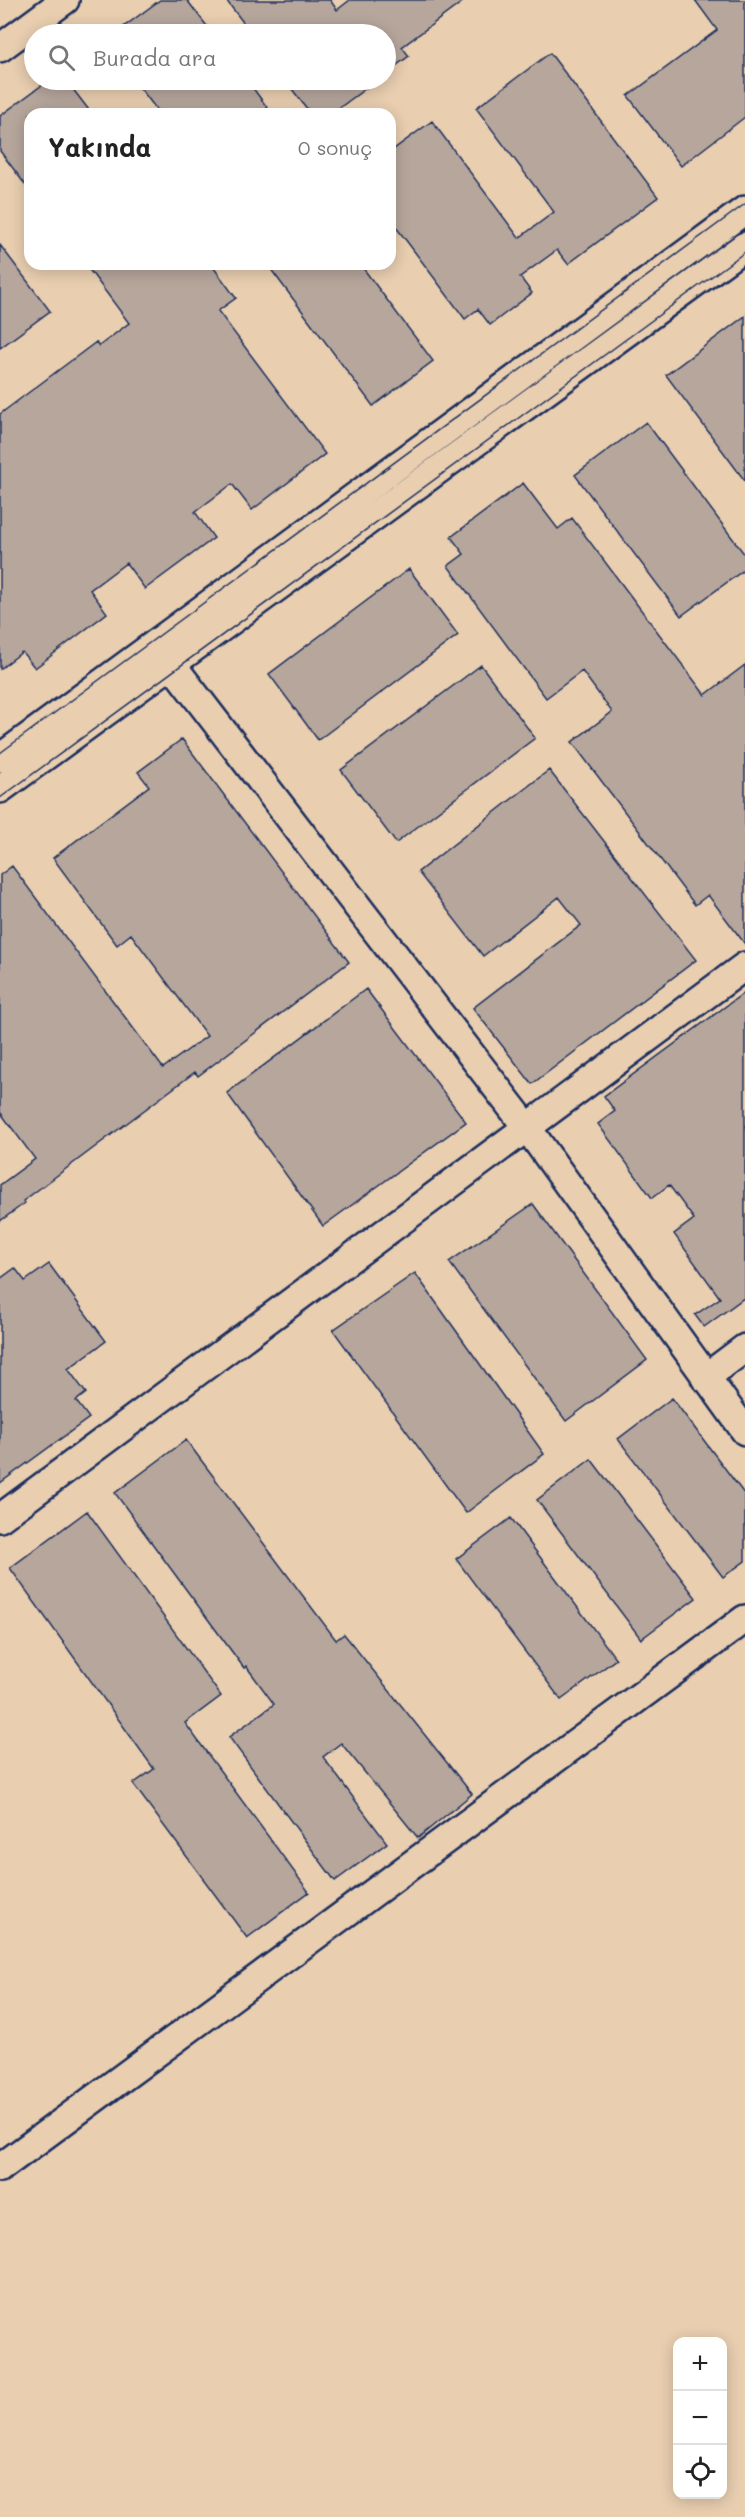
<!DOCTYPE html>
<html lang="tr">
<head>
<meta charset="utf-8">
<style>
	body { margin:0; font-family:Mali,sans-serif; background:#f2f2f2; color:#222 }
	.controls { position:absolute; right:18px; bottom:18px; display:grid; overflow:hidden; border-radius:12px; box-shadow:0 3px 15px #0003 }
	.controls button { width:54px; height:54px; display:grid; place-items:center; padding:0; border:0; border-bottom:2px solid #e0e0e0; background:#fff; color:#222; font:30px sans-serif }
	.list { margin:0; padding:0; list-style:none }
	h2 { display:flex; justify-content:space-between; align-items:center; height:78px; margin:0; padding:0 24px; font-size:26px }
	h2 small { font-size:20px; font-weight:400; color:#767676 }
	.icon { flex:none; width:33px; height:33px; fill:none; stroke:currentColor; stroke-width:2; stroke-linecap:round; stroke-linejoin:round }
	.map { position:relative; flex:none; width:745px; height:2517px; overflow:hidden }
	.search { position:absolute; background:#fff; box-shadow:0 3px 15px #0003; left:24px; top:24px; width:372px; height:66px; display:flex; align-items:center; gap:15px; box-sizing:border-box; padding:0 21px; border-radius:33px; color:#767676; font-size:22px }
	.panel { position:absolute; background:#fff; box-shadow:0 3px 15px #0003; left:24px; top:108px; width:372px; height:162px; border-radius:18px }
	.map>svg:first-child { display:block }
	.building { fill:#b6a69c; stroke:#1b2f5e; stroke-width:1.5 }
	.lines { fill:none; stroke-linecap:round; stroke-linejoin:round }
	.minor-casing { stroke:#1b2f5e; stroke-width:32 }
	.minor { stroke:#e9ceb0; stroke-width:27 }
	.tram { stroke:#1b2f5e; stroke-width:1.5 }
</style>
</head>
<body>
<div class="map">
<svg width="745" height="2517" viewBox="0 0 745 2517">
	<rect width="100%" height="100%" fill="#e9ceb0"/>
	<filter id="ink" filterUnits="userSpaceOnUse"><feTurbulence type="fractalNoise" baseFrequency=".0167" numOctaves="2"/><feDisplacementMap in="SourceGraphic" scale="12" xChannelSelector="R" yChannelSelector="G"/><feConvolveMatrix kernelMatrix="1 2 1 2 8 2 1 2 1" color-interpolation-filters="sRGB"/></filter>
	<g filter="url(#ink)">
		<path class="building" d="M160,0H187L213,34H114Z
			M226,0H330L337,10L350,0H465L402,47L409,56L386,73V34H252Z
			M695,0H745V117L681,166L628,96L717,30Z
			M550,53L658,197L568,264L557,250L520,277L532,293L490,325L478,309L465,319L390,219V152L432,121L519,238L554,212L476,108Z
			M49,80H66L92,114H30V191L0,151V116Z
			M134,80H247L272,114H160Z
			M285,80H377L331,114H311Z
			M0,245L50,311L0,348Z
			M85,264H211L236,298L218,311L325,454L252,510L232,484L195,512L214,538L145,589L126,563L90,590L107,613L35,668L22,652L0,669V414L96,342L99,346L129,323Z
			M267,264H360L433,361L373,406Z
			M745,316V481L666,375Z
			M646,422L745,555V569L681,616L575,475Z
			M523,483L558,529L572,518L705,695L745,665V944L708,895L695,905L572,742L612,712L582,671L546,698L448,566L464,554L451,537Z
			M409,569L458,635L318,740L269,674Z
			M481,665L535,738L396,843L341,770Z
			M182,739L349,962L198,1076L195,1072L23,1201L25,1203L0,1221V1185L35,1159L0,1112V875L12,866L163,1068L207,1036L131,934L117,945L53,858L149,786L138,772Z
			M549,770L696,960L532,1084L473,1008L581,925L559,897L483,956L418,872Z
			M366,989L466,1122L323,1226L227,1093Z
			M745,992V1297L704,1327L695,1315L720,1298L674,1234L694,1219L669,1185L652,1198L598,1124L615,1111L604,1096Z
			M533,1204L647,1360L566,1421L449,1262Z
			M49,1264L106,1341L68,1369L86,1393L76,1401L89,1418L0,1483V1279L15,1268L25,1281Z
			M415,1273L544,1454L466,1513L333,1330Z
			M672,1398L745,1495V1561L723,1577L618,1439Z
			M186,1440L336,1640L344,1634L472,1794L418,1838L341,1743L323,1757L387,1843L335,1881L229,1737L274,1704L246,1666L244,1668L115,1493Z
			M591,1459L696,1598L641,1639L537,1500Z
			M87,1511L221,1696L185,1723L309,1892L247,1938L133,1784L154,1769L10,1568Z
			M511,1518L616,1659L561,1700L456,1559Z"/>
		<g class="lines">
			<defs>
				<path id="minor" d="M0,48L65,0
					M156,644L526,1126L745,1431
					M0,758L745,210
					M0,789L745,246
					M705,1378L745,1348
					M0,1518L745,966
					M0,2168L745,1619"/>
			</defs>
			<use href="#minor" class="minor-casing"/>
			<use href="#minor" class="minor"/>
			<path class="tram" d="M0,753L745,204
				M0,798L745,252"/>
		</g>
	</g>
</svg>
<div class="controls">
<button>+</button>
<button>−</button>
<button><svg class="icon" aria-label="locate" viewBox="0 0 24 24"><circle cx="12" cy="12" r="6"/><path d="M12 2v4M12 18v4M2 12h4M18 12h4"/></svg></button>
</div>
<div class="search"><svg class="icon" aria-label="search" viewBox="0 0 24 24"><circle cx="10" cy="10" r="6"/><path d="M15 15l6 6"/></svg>Burada ara</div>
<section class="panel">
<h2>Yakında<small>0 sonuç</small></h2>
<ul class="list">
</ul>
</section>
</div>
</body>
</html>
